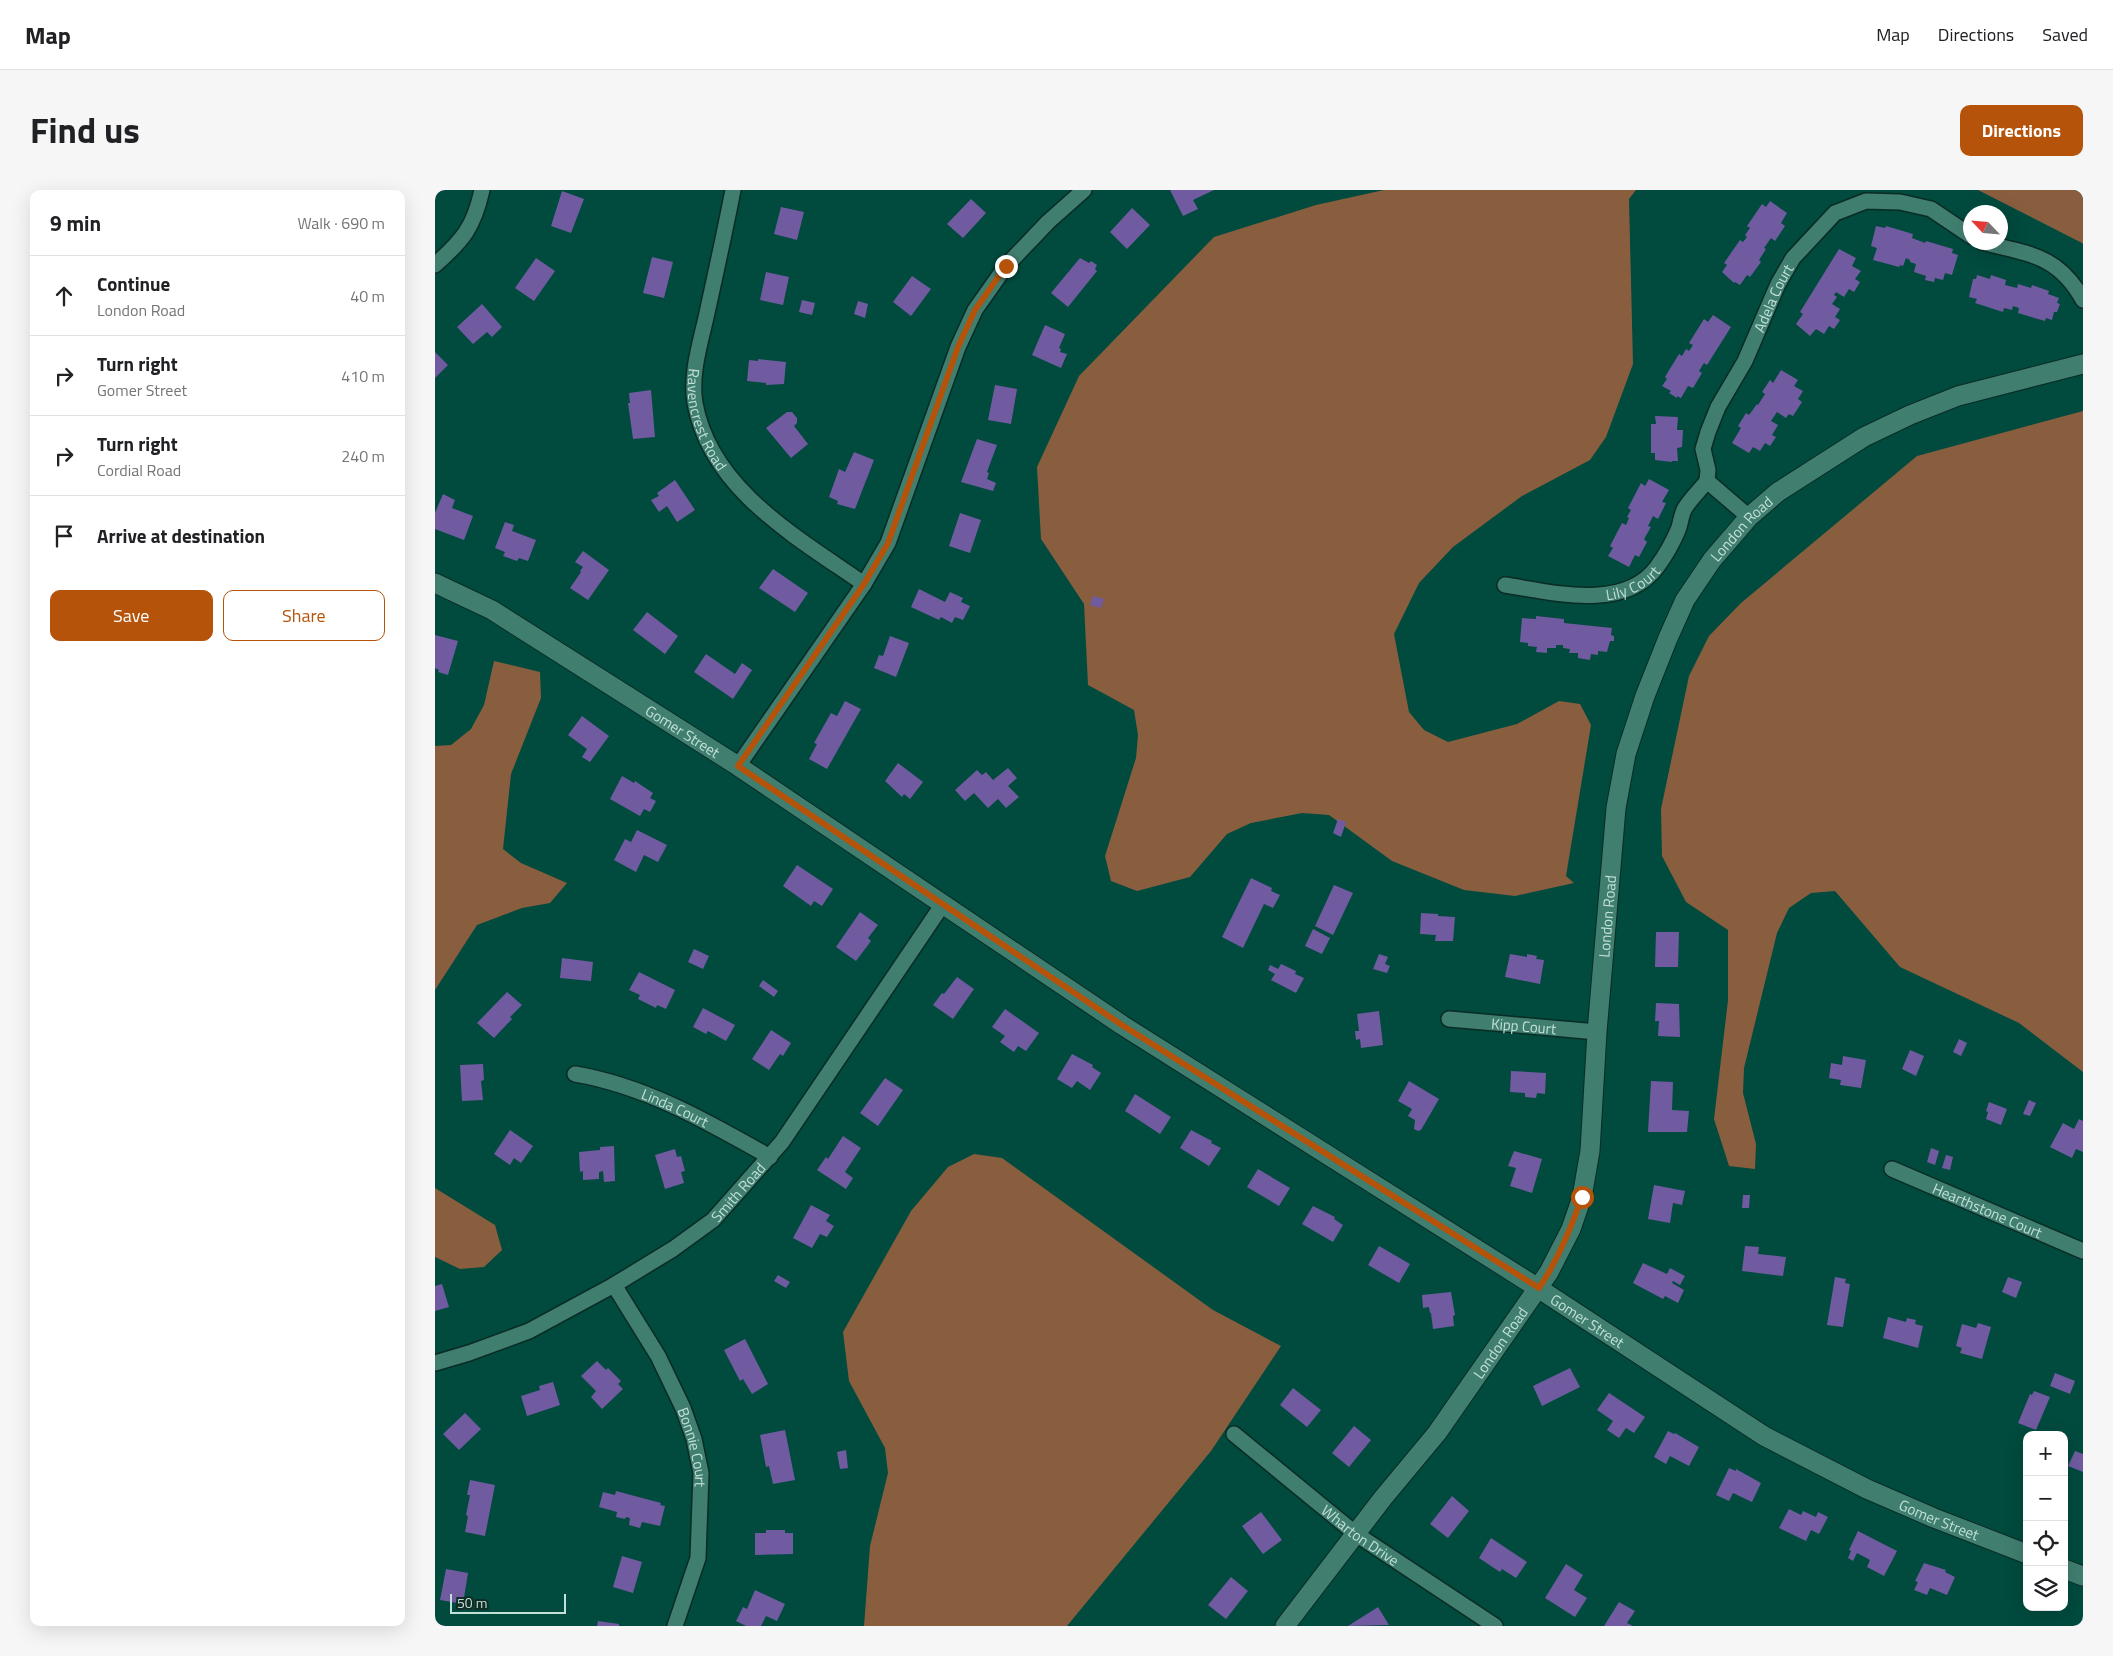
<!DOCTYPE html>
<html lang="en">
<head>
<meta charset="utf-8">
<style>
	body { margin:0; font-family:"Titillium Web",sans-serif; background:#f6f6f6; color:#202124 }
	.controls { position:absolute; right:15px; bottom:15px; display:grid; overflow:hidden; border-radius:10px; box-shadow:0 5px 20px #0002 }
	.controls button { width:45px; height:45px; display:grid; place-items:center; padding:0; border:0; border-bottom:1px solid #e0e0e0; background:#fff; color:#202124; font:25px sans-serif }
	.compass { position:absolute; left:1528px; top:15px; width:45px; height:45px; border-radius:50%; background:#fff; box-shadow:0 5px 20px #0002; rotate:296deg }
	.scale { position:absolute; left:15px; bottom:12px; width:116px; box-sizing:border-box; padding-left:5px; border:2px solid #c1e0d7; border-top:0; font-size:14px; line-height:18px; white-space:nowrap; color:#c1e0d7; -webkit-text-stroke:4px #112b25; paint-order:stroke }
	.stop { position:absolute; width:15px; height:15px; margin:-11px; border:4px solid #b45309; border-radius:50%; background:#fff }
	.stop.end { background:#b45309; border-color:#fff; box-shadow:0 1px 5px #0008 }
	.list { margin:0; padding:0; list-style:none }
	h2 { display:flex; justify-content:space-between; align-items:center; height:65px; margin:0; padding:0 20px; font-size:21px }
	h2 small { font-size:16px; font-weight:400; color:#757577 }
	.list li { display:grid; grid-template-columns:32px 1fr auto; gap:15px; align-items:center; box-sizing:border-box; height:80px; padding:0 20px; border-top:1px solid #e0e0e0 }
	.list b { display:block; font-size:19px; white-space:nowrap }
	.list p { margin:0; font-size:16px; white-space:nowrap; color:#757577 }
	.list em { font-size:16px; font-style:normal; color:#757577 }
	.actions { display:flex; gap:10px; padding:15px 20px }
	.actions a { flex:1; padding:11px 0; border:1px solid #b45309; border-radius:10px; text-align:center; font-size:18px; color:#b45309 }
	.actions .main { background:#b45309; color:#fff }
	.icon { flex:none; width:28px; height:28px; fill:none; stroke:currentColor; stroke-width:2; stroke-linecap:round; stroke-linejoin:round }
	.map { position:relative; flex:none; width:1648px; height:1436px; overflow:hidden; border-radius:10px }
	header { display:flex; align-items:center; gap:30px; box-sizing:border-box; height:70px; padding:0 25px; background:#fff; border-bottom:1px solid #e0e0e0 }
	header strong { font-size:24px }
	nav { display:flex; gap:28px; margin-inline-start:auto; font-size:18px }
	.intro { display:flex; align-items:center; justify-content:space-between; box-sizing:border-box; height:120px; padding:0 30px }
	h1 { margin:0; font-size:35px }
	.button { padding:12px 22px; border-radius:10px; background:#b45309; color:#fff; font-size:18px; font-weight:700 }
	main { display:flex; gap:30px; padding:0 30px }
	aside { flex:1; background:#fff; border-radius:10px; box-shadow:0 5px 20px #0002 }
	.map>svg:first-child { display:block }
	.green { fill:#895e3f }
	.building { fill:#705ba0 }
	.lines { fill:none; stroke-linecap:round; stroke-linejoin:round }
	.minor-casing { stroke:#0a2c25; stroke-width:18 }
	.tertiary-casing { stroke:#0a2c25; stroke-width:21 }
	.minor { stroke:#407e70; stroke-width:15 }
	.tertiary { stroke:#407e70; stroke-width:19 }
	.route { stroke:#b45309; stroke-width:6 }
	.labels { text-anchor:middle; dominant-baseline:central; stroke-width:4.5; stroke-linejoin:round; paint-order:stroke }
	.street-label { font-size:15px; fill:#c1e0d7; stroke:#112b25 }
</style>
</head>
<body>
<header>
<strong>Map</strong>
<nav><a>Map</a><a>Directions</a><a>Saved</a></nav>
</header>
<div class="intro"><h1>Find us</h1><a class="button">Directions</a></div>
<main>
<aside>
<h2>9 min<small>Walk · 690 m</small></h2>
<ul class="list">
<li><svg class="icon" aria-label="ahead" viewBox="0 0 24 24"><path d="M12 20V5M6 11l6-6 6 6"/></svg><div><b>Continue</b><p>London Road</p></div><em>40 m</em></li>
<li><svg class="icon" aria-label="right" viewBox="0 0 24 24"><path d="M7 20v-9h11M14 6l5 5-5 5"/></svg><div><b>Turn right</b><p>Gomer Street</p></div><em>410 m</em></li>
<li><svg class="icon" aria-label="right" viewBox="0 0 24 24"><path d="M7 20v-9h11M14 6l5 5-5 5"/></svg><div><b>Turn right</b><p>Cordial Road</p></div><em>240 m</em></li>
<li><svg class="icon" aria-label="arrive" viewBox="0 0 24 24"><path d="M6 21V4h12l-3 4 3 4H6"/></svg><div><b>Arrive at destination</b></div></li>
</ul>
<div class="actions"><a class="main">Save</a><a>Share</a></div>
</aside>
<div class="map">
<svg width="1648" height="1436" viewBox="0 0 1648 1436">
	<rect width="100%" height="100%" fill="#004a3e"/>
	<path class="green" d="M949,0H1201L1194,9L1198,174L1171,247L1155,270L1087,306L1018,357L984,393L959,444L974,522L989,540L1013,552L1082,534L1124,511L1145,514L1156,535L1131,686L1139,693L1080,706L1029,700L957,671L894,625L867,623L816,633L792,644L755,687L702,701L676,691L670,666L701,568L703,545L699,520L653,495L649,414L606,349L602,277L644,186L779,47L881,15Z
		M1543,0H1648V54L1647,53Z
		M1648,221V882L1584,833L1465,777L1400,701L1376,703L1354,718L1342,743L1309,878L1308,903L1321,954L1320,979L1294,976L1279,929L1293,810V740L1251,712L1227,666L1226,619L1254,486L1274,446L1306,413L1482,266Z
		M59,471L105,482L106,508L76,584L68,659L86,673L132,693L115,713L87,718L42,735L0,800V556L16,555L36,539L49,515Z
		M539,964L567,968L778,1120L846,1156L776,1261L632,1436H429L435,1356L453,1283L450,1258L414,1191L408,1142L476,1021L513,977Z
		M0,998L60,1035L67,1060L49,1077L25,1079L0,1067Z"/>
	<path class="building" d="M735,0H779L758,10L763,19L748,26Z
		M127,1L149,9L136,43L116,36Z
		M536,9L551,23L528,48L512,34Z
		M1335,11L1352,23L1346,33L1350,36L1340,51L1336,48L1329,58L1331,59L1324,70L1326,72L1315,87L1312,85L1305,95L1300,92L1299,93L1287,82L1292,75L1289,73L1305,50L1308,52L1312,47L1310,45L1315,38L1312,36L1327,14L1331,17Z
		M346,17L369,22L362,50L339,44Z
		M697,18L715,35L692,59L675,42Z
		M1441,36L1450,38L1451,36L1478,44L1477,48L1490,53L1491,51L1518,59L1517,63L1523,65L1517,85L1510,83L1508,90L1500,88L1499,92L1490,90L1491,86L1479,82L1481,74L1475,72V70L1471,68L1468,76L1465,75L1464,77L1438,70L1442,58L1436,56Z
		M1404,59L1421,68L1417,76L1426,81L1420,89L1425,92L1419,102L1414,99L1409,107L1401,102L1399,105L1402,107L1397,114L1405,119L1400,127L1405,130L1399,139L1394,136L1389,144L1381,139L1375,146L1361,134L1368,124L1365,122Z
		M217,67L238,72L229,108L208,103Z
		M101,68L120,81L99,111L80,98Z
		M645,68L654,73L656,71L662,75L660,79L662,81L633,117L616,103Z
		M331,82L354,87L348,115L325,110Z
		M1542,85L1555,89L1556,85L1571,90L1570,95L1582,98L1583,94L1596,98L1597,95L1614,101L1613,104L1624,108L1622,113L1625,114L1622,122H1619L1617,130L1611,128L1610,131L1583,123L1584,118L1578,116L1577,120L1569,118L1568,122L1540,113L1542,109L1534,107L1538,89H1541Z
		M477,86L496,99L476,126L458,112Z
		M367,110L380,113L377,125L364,122Z
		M423,111L433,114L430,128L419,124Z
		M47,114L67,137L57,147L52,142L38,154L22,137Z
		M1278,125L1296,137L1272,175L1269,173L1267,176L1264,181L1267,183L1258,198L1253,196L1246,208L1242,206V208L1234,203L1236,201L1227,196L1232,189L1230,187L1244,164L1247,166L1251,159L1254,161L1258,155L1254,153L1269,129L1273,132Z
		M610,135L630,144L624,158L626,159L625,162L632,164L626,178L597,165Z
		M0,162L13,175L0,188Z
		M323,169L351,172L349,194L331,195V193L312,191L314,170L323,171Z
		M1346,180L1363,190L1359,196L1368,201L1363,209L1367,212L1358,226L1354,224L1351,228L1342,222L1336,231L1343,235L1337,245L1341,247L1335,256L1330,253L1325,261L1318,257L1314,263L1297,253L1306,238L1303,236L1311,223L1314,225L1322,214L1323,215L1330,204L1327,202L1335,190L1338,193Z
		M560,195L582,199L576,234L553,230Z
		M216,200L220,247L198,249L193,213H195L194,203Z
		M352,222H357L362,228V233L359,236L373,254L356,268L331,238Z
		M1220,226L1243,227L1242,240H1248L1247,257L1242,258L1243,271H1237V272L1220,270V263H1216V234H1221Z
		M542,249L562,255L552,282L554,283L552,289L561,293L558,301L526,292Z
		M419,262L439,270L420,319L402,314L403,311L394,307L404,279L410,282Z
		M1214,289L1234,300L1227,312L1231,313L1223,329L1218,326L1213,336L1216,337L1209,349L1212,352L1204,367L1200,365L1194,377L1173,366L1178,358L1175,356L1187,333L1191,335L1194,328L1192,327L1196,320L1193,318L1206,293L1210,296Z
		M240,290L260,320L242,332L232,316L224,322L216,310L224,306L222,303Z
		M8,304L20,310L17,318L38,326L29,350L0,339V323Z
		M525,323L546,330L535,363L514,356Z
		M70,332L79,335L77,341L101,350L93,371L84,368L82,371L68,366L70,362L60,358Z
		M148,361L174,380L153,410L135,398L146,382L145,381L148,377L140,372Z
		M338,379L373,403L360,422L324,398Z
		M484,399L510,412L515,402L528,408L526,412L535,416L528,430L520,427L517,433L506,427L504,430L476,417Z
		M658,406L669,409L666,418L655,415Z
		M212,422L243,446L230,464L198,440Z
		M1101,426L1129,429V433L1177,438L1176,445L1179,446V451H1175L1172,462L1163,461V465L1156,464L1155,470L1143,468V463H1134L1135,459L1128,458V455H1121V458H1112V463L1101,462L1102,457L1093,456V453L1085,452L1087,428L1101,429Z
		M0,445L23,451L13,485L3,482L4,480L0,478Z
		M455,446L474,453L461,487L439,478L444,465L448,466Z
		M271,464L300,484L307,473L317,480L298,509L259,482Z
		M410,511L426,519L392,579L374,569L382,554L379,553L396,523L402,526Z
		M147,526L174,546L155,572L147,567L152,559L133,545Z
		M463,573L488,592L475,609L469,604L467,607L450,591Z
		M573,578L582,588L573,596L584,607L571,618L563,609L553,618L539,603L530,611L520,600L542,580L547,585L551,582L558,590Z
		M187,586L199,593L200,591L218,603L215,608L221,611L215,622L209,619L205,626L175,609Z
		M903,629L911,632L906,647L898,643Z
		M202,640L232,655L223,672L209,665L201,682L179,670L190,649L196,652Z
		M362,675L398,699L387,716L379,711L376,716L348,696Z
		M816,688L837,698L836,701L845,705L838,718L829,714L808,758L787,747Z
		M899,695L918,703L898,745L880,736Z
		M425,722L443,735L433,748L436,751L421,771L401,757Z
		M986,723L1003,724V726L1020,727L1018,751H1000L1001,745L985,744Z
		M878,739L895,748L887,764L870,756Z
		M1221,742H1244L1243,777H1220Z
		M259,759L274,766L268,779L253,772Z
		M944,764L953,767L950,774L955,776L952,783L938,779Z
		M1075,764L1092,767V764L1102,766L1101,769L1109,770L1105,794L1070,787Z
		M127,768L158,772L156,791L125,788Z
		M846,774L861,781L860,784L869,788L861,803L836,790L840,784L833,780L835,775L843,779Z
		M204,782L240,800L231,819L222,815L221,818L203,809L205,805L194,800Z
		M522,787L539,799L518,829L498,815L507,803L509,804Z
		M328,790L343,801L339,807L324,796Z
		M72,802L87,815L75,827L77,829L59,848L42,833Z
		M1221,813L1244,814L1245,847L1223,846L1224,831H1220Z
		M268,818L300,835L291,851L273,841L271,844L258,837Z
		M570,819L604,843L591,861L583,856L579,862L565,852L570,846L557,837Z
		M944,821L948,855L926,858L925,849L921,850L920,841H924L922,824Z
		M336,840L356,853L348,866L345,864L334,880L317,869Z
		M1524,849L1532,853L1526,866L1518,862Z
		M1475,860L1489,866L1481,886L1467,879Z
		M637,864L658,875L657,877L666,883L655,900L642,891L637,898L622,889Z
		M1408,866L1431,870L1426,898L1405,895L1406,890L1394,888L1396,873L1407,875Z
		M48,874L49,890L46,891L48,910L27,911L25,875Z
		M1076,881L1111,883L1110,904L1102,903L1101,908L1090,907V903L1075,902Z
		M450,888L468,900L443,936L425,923Z
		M974,891L1004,909L986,940L983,941L979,939L980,930L973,926L977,919L963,911Z
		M1216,891L1238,892L1237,920L1254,921L1252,942H1213Z
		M700,904L736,927L725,944L690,921Z
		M1594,910L1601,913L1595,926L1588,924Z
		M1554,912L1572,919L1566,935L1551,929L1553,922L1551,921Z
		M1644,929L1648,931V962L1641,959L1637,968L1615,957L1628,933L1639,939Z
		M75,940L98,956L86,973L79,968L75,975L59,964Z
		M756,940L777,951L776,953L786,958L774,976L745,958Z
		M408,946L426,958L410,982L418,988L411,999L382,980L391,967L393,969Z
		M179,956L180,991L169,992L168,981L164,982V989L148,990V981L145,982L144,962L165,960V957Z
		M1496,958L1504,961L1500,975L1492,972Z
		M240,959L242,967L246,966L250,981L246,982L249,993L230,999L220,965Z
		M1079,961L1107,969L1097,1003L1075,996L1081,978L1073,976Z
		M1511,965L1518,967L1515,980L1507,978Z
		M823,979L855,998L844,1016L812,997Z
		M1219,995L1250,1001L1247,1015L1238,1013L1235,1033L1213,1029Z
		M1308,1005H1315L1314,1018H1307Z
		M376,1015L395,1025L391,1031L399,1036L392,1047L385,1044L377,1058L358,1048Z
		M878,1016L900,1027L899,1029L908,1035L898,1052L867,1034Z
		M944,1056L975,1074L964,1093L933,1075Z
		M1310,1056L1324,1057L1323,1064L1351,1067L1348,1086L1307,1081Z
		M1208,1073L1232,1084L1235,1078L1250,1086L1245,1095L1238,1091L1237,1093L1249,1100L1243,1113L1230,1106L1228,1109L1198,1093Z
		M343,1085L355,1092L351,1098L339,1091Z
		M1400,1087L1411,1089L1410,1093L1415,1094L1408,1137L1392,1135Z
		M1573,1087L1587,1092L1581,1108L1567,1102Z
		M7,1094L14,1117L0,1121V1096Z
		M1016,1102L1020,1125L1018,1126L1019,1136L998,1139L996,1123H995L994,1117L988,1118L987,1105Z
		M1453,1127L1471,1132L1472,1128L1481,1130L1480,1134L1488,1136L1483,1158L1448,1148Z
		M1543,1133L1556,1137L1547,1169L1525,1163L1527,1158L1521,1156L1527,1134L1541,1138Z
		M310,1149L333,1194L317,1204L308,1189L305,1191L289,1160Z
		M162,1171L171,1180L173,1178L186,1191L183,1194L188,1199L167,1219L156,1207L161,1201L146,1186Z
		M1135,1178L1145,1197L1107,1216L1098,1196Z
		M1620,1183L1640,1191L1635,1204L1615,1196Z
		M118,1192L125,1215L92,1226L86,1206L105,1200L104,1196Z
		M858,1198L886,1220L872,1237L845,1215Z
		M1599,1201L1615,1207L1601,1240L1583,1233L1595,1204L1597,1205Z
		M1174,1203L1210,1227L1199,1243L1191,1238L1184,1248L1172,1240L1178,1231L1162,1220Z
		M30,1223L46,1239L24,1260L8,1244Z
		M919,1236L936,1250L914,1277L897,1263Z
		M350,1240L360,1290L338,1294L334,1276L331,1277L325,1245Z
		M1233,1241L1239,1244L1240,1243L1264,1257L1254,1276L1235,1266L1231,1274L1219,1267Z
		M411,1260L413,1278L405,1279L402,1262Z
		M1640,1261L1648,1264V1282L1633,1276Z
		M1294,1278L1301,1281V1279L1326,1293L1317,1312L1298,1303L1294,1311L1281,1305Z
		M35,1290L60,1295L50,1346L30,1342L33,1326L31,1325L35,1305H32Z
		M181,1301L226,1313L225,1315L230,1316L225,1336L207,1332L205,1338L194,1335L195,1328L191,1327L190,1329L181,1327L182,1322L164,1317L168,1302L180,1305Z
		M1017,1306L1034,1321L1013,1348L995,1334Z
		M1354,1319L1366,1325L1368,1321L1381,1327L1383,1322L1393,1327L1384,1344L1376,1340L1371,1351L1344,1338Z
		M826,1322L847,1350L828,1364L807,1336Z
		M331,1340H350V1343H358V1364L320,1365V1343H331Z
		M1423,1341L1462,1361L1449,1386L1432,1377L1435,1370L1422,1363L1418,1371L1413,1368L1416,1361L1414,1360Z
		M1056,1348L1092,1372L1081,1388L1067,1379L1065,1382L1044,1368Z
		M187,1366L207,1372L198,1403L178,1397Z
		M1489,1373L1511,1380L1510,1382L1520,1387L1512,1405L1495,1398L1492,1405L1479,1400L1483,1392L1480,1391Z
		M1131,1374L1148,1385L1139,1400L1152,1408L1140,1427L1110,1408Z
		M11,1379L33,1383L28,1414L5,1410Z
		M796,1387L813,1401L791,1429L773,1415Z
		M320,1400L350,1414L342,1431L331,1426L326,1436H311L301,1431L308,1417L312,1419Z
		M1184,1412L1200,1421L1192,1433L1198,1436H1169Z
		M943,1417L954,1435L913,1436Z
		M163,1431L184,1434V1436H162Z"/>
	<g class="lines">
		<defs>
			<g id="minor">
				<path id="s1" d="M298,0C290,41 281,82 272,123C266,151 255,183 260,213C275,299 363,348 429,394"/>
				<path d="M1547,52C1592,64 1623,64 1648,110"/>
				<path d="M0,75C28,50 39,37 47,0"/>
				<path id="s2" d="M1314,327L1272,291L1273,280L1268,259L1273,242L1283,217L1310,171L1343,94L1358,68L1400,23L1431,11L1465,12L1496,19L1536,46"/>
				<path id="s3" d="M1070,395C1116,402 1189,422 1222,377C1230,366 1238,352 1243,340C1246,333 1246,324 1250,318C1256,308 1265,300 1272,291"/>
				<path d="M303,576L429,394L453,353L523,157L540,120L571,76L613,32L649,0"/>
				<path id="s4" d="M1014,829L1162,842"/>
				<path id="s5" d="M140,884C211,896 273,932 335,967"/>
				<path id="s6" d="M1457,979L1648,1061"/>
				<path id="s7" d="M179,1095L223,1166L248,1218L259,1249L266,1283L263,1368L240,1436"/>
				<path id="s8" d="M0,1173L34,1163L94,1141L179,1095L238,1059L278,1030L347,952L508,714"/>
				<path id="s9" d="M799,1244L921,1344L1060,1436"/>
			</g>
			<g id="tertiary">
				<path id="s10" d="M0,393L57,420L303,576L687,835L1103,1098L1329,1246L1432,1299L1499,1328L1592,1364"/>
				<path d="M1629,1379L1648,1386"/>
				<path id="s11" d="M850,1436L948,1308L1002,1243L1114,1082L1136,1039L1147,1007L1155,961L1162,842L1181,618L1191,564L1210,506L1233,448L1250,410L1277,370L1314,327L1343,302L1429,247L1475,225L1523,206L1648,174"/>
			</g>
		</defs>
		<use href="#minor" class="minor-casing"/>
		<use href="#tertiary" class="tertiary-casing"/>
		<use href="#minor" class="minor"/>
		<use href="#tertiary" class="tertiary"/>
	</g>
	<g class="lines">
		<path class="route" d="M571,76L540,120L523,157L453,353L429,394L303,576L687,835L1104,1098C1123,1070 1136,1038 1147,1007"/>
	</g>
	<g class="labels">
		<g class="street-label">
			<text stroke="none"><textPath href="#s2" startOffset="255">Adela Court</textPath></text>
			<text stroke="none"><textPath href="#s1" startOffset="236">Ravencrest Road</textPath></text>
			<text stroke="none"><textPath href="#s11" startOffset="1226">London Road</textPath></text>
			<text stroke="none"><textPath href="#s3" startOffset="131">Lily Court</textPath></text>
			<text stroke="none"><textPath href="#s10" startOffset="289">Gomer Street</textPath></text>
			<text stroke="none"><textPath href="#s11" startOffset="806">London Road</textPath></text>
			<text stroke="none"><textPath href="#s4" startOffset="75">Kipp Court</textPath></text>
			<text stroke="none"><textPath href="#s5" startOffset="106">Linda Court</textPath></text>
			<text stroke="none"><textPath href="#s8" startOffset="352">Smith Road</textPath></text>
			<text stroke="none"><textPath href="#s6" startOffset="104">Hearthstone Court</textPath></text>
			<text stroke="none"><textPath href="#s10" startOffset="1369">Gomer Street</textPath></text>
			<text stroke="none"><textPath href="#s11" startOffset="356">London Road</textPath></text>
			<text stroke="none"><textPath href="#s7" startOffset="182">Bonnie Court</textPath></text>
			<text stroke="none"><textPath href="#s10" startOffset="1774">Gomer Street</textPath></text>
			<text stroke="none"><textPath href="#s9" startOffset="162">Wharton Drive</textPath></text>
		</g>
	</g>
</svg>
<div class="controls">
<button>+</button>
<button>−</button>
<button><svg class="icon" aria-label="locate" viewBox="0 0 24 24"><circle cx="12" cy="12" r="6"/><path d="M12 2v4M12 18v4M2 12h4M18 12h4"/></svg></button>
<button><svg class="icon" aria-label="layers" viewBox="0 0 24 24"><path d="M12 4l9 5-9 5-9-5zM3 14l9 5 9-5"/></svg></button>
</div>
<svg class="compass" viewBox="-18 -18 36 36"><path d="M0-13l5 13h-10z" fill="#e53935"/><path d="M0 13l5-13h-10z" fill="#757577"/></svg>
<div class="scale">50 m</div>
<div class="stop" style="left:1147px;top:1007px"></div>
<div class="stop end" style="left:571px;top:76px"></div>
</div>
</main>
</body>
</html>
